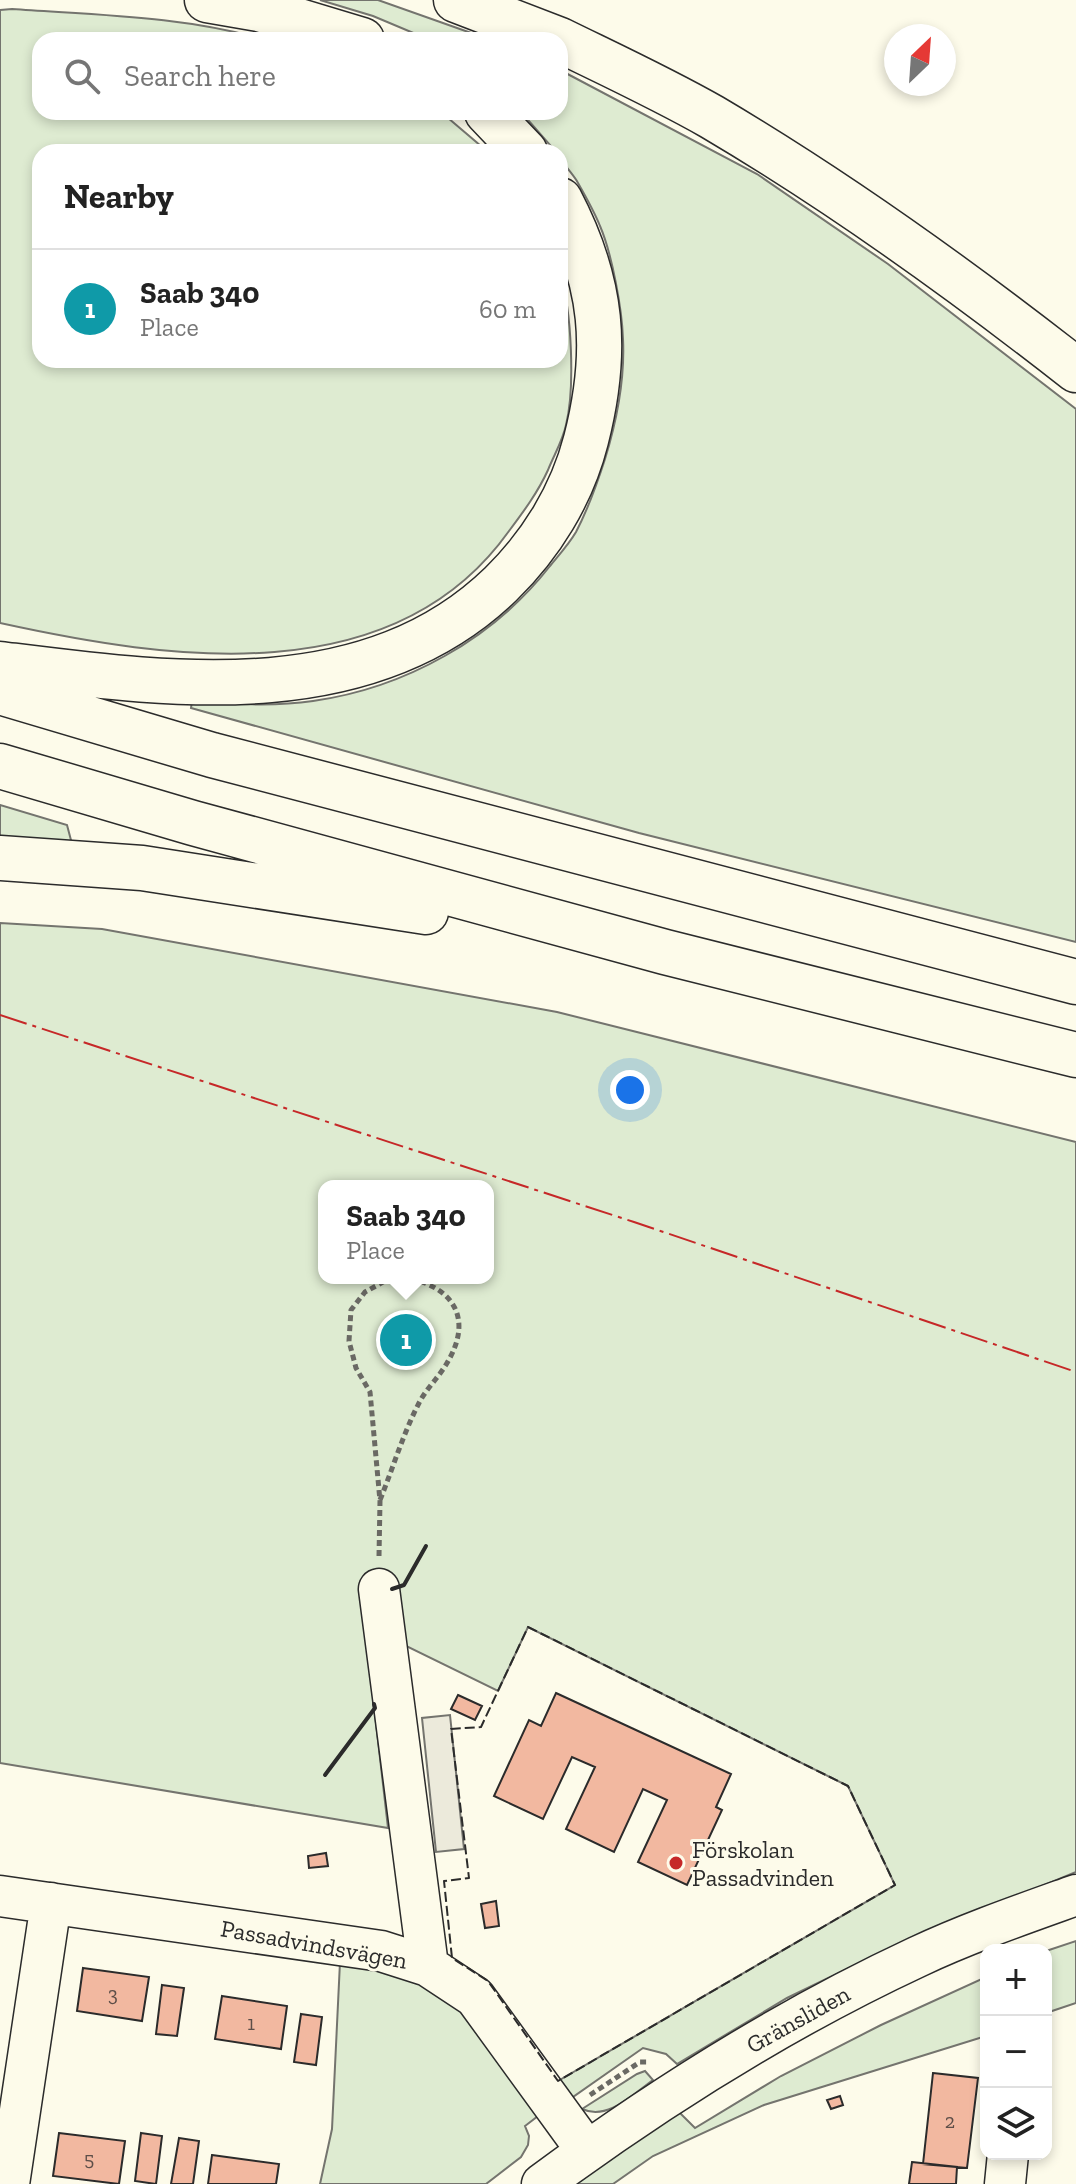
<!DOCTYPE html>
<html lang="en">
<head>
<meta charset="utf-8">
<style>
	body { margin:0; font-family:"Zilla Slab",serif; background:#f6f6f6; color:#222 }
	.controls { position:absolute; right:24px; bottom:24px; display:grid; overflow:hidden; border-radius:16px; box-shadow:0 4px 12px #0003 }
	.controls button { width:72px; height:72px; display:grid; place-items:center; padding:0; border:0; border-bottom:2px solid #e0e0e0; background:#fff; color:#222; font:40px sans-serif }
	.compass { position:absolute; left:884px; top:24px; width:72px; height:72px; border-radius:50%; background:#fff; box-shadow:0 4px 12px #0003; rotate:25deg }
	.you { position:absolute; left:630px; top:1090px; width:28px; height:28px; margin:-20px; border:6px solid #fff; border-radius:50%; background:#1a73e8; box-shadow:0 0 0 12px #1a73e833 }
	.badge { display:grid; place-items:center; width:52px; height:52px; border-radius:50%; background:#c62828; color:#fff; font-size:26px; font-weight:700 }
	.pin { position:absolute; translate:-50% -50%; border:4px solid #fff; box-shadow:0 2px 8px #0006 }
	.popup { position:absolute; left:318px; top:1180px; width:176px; height:104px; box-sizing:border-box; display:grid; place-content:center; border-radius:16px; background:#fff; filter:drop-shadow(0 2px 6px #0005); font-size:26px; white-space:nowrap; color:#767676 }
	.popup b { font-size:30px; color:#222 }
	.popup::after { content:''; position:absolute; left:50%; top:100%; margin-left:-16px; border:16px solid transparent; border-top-color:#fff }
	.list { margin:0; padding:0; list-style:none }
	h2 { display:flex; justify-content:space-between; align-items:center; height:104px; margin:0; padding:0 32px; font-size:34px }
	h2 small { font-size:26px; font-weight:400; color:#767676 }
	.list li { display:grid; grid-template-columns:52px 1fr auto; gap:24px; align-items:center; box-sizing:border-box; height:120px; padding:0 32px; border-top:2px solid #e0e0e0 }
	.list b { display:block; font-size:30px; white-space:nowrap }
	.list p { margin:0; font-size:26px; white-space:nowrap; color:#767676 }
	.list em { font-size:26px; font-style:normal; color:#767676 }
	.icon { flex:none; width:44px; height:44px; fill:none; stroke:currentColor; stroke-width:2; stroke-linecap:round; stroke-linejoin:round }
	.map { position:relative; flex:none; width:1076px; height:2184px; overflow:hidden }
	.search { position:absolute; background:#fff; box-shadow:0 4px 12px #0003; left:32px; top:32px; width:536px; height:88px; display:flex; align-items:center; gap:20px; box-sizing:border-box; padding:0 28px; border-radius:24px; color:#767676; font-size:30px }
	.panel { position:absolute; background:#fff; box-shadow:0 4px 12px #0003; left:32px; top:144px; width:536px; height:224px; border-radius:24px }
	.map>svg:first-child { display:block }
	.green { fill:#deebd1; stroke:#74746e; stroke-width:2; fill-rule:evenodd }
	.parking { fill:#eceadb; stroke:#74746e; stroke-width:2 }
	.building { fill:#f2b8a0; stroke:#2b2b2b; stroke-width:2 }
	.lines { fill:none; stroke-linecap:round; stroke-linejoin:round }
	.minor-casing { stroke:#2b2b2b; stroke-width:43 }
	.highway-casing { stroke:#2b2b2b; stroke-width:47 }
	.path { stroke:#6a6964; stroke-width:5; stroke-dasharray:6 4; stroke-linecap:butt }
	.minor { stroke:#fdfbea; stroke-width:40 }
	.highway { stroke:#fdfbea; stroke-width:44 }
	.fence { stroke:#2b2b2b; stroke-width:2; stroke-dasharray:10 4; stroke-linecap:butt }
	.wall { stroke:#2b2b2b; stroke-width:4 }
	.power { stroke:#c62828; stroke-width:2; stroke-dasharray:28 6 4 6; stroke-linecap:butt }
	.poi-dot { fill:#c62828; stroke:#fdfbea; stroke-width:3 }
	.labels { text-anchor:middle; dominant-baseline:central; stroke-width:6; stroke-linejoin:round; paint-order:stroke }
	.number-label { font-size:20px; fill:#5d4e48 }
	.poi-label { font-size:24px; fill:#2b2b2b; stroke:#fdfbea; text-anchor:start }
	.street-label { font-size:24px; fill:#2b2b2b; stroke:#fdfbea }
</style>
</head>
<body>
<div class="map">
<svg width="1076" height="2184" viewBox="0 0 1076 2184">
	<rect width="100%" height="100%" fill="#fdfbea"/>
	<path class="green" d="M320,0H378L491,40H430L373,16Z
		M12,9C97,15 185,16 266,40H40V112H441L488,152H40V360H560V275C572,310 575,389 566,425C563,440 554,455 548,470C538,492 524,511 509,531C393,694 169,660 0,623V10Z
		M560,70L757,174L888,264L1076,409V942L639,833L191,708L192,701C232,704 272,707 313,701C405,688 493,639 550,566C559,555 569,544 576,532C588,509 597,484 605,459C617,420 625,380 623,339C622,309 612,254 600,226C594,211 586,197 578,183C572,172 561,164 560,152H556L521,112H560Z
		M0,805L67,825L72,844L0,838Z
		M0,923L102,929L557,1012L1076,1142V1872L882,1952L787,1998L677,2064L666,2054L643,2048L570,2099L558,2081L895,1885L848,1786L528,1627L498,1691L402,1644L361,1592L388,1828L0,1763ZM324,1186H488V1278H324Z
		M1076,1941V2003L1046,2013V1951Z
		M340,1962L390,1970L420,1981L472,2017L538,2116L525,2126L529,2136L528,2145L521,2157L486,2184H320L332,2129Z
		M986,1977V2036L764,2105L653,2156L613,2184H576L625,2147L679,2112L695,2128L781,2076L881,2025Z
		M645,2071L653,2080C633,2094 608,2121 582,2109L637,2074Z"/>
	<path class="parking" d="M450,1715L464,1849L436,1852L422,1718Z"/>
	<path class="building" d="M556,1693L731,1774L716,1807L722,1810L687,1885L638,1862L667,1800L643,1789L614,1852L566,1829L595,1767L572,1757L543,1819L494,1796L529,1720L541,1726Z
		M458,1695L482,1706L475,1720L451,1709Z
		M326,1853L328,1866L309,1868L308,1856Z
		M496,1901L499,1926L485,1928L481,1904Z
		M83,1968L149,1977L142,2021L77,2011Z
		M162,1985L184,1988L177,2036L156,2034Z
		M222,1996L287,2006L281,2049L215,2039Z
		M301,2014L322,2017L316,2065L294,2062Z
		M933,2073L978,2078L967,2168L923,2164Z
		M840,2096L843,2105L831,2109L827,2100Z
		M59,2133L125,2141L119,2184L53,2176Z
		M141,2133L162,2136L156,2184L135,2181Z
		M179,2138L199,2141L193,2184H171Z
		M212,2155L279,2164L276,2184H208Z
		M912,2162L957,2167L956,2184H909Z"/>
	<g class="lines">
		<defs>
			<path id="minor" d="M379,1589L428,1966
				M0,1896L381,1951L428,1966L475,1997L587,2151
				M9,2184L51,1903
				M542,2184C660,2097 784,2019 917,1957C968,1933 1023,1914 1076,1895
				M1005,2184L1008,2154"/>
			<path id="highway" d="M207,0L259,9L362,40
				M456,0L560,40
				M560,40C611,65 663,89 712,117C839,192 960,279 1076,370
				M487,112L525,152
				M0,664C168,685 367,714 501,584C541,545 572,495 586,440C609,351 603,282 560,200
				M0,692L212,755L1076,982
				M0,766L193,823L665,952L1076,1055
				M0,858L142,868L426,912"/>
		</defs>
		<use href="#minor" class="minor-casing"/>
		<use href="#highway" class="highway-casing"/>
		<path class="path" d="M380,1500C393,1468 403,1434 419,1403C426,1389 439,1377 447,1363C473,1320 455,1288 408,1278
			M379,1556L380,1501L370,1392L356,1368L349,1341L351,1310L365,1292L385,1281L399,1278
			M590,2095L640,2062H650"/>
		<use href="#minor" class="minor"/>
		<use href="#highway" class="highway"/>
		<path class="fence" d="M528,1627L848,1786L895,1885L558,2081L488,1981L452,1958L444,1881L469,1878L451,1729L481,1727Z"/>
		<path class="wall" d="M392,1589L404,1585L426,1546
			M325,1775L375,1708L374,1704"/>
		<path class="power" d="M0,1015L634,1222L1076,1372"/>
	</g>
	<circle class="poi-dot" cx="676" cy="1863" r="8"/>
	<g class="labels">
		<g class="number-label">
			<text x="113" y="1994">3</text>
			<text x="251" y="2023">1</text>
			<text x="950" y="2121">2</text>
			<text x="89" y="2159">5</text>
		</g>
		<g class="poi-label">
			<text x="692" y="1849">Förskolan<tspan x="692" dy="28">Passadvinden</tspan></text>
		</g>
		<g class="street-label">
			<text transform="translate(314 1944) rotate(10)">Passadvindsvägen</text>
			<text transform="translate(798 2019) rotate(-29)">Gränsliden</text>
		</g>
	</g>
</svg>
<div class="controls">
<button>+</button>
<button>−</button>
<button><svg class="icon" aria-label="layers" viewBox="0 0 24 24"><path d="M12 4l9 5-9 5-9-5zM3 14l9 5 9-5"/></svg></button>
</div>
<svg class="compass" viewBox="-18 -18 36 36"><path d="M0-13l5 13h-10z" fill="#e53935"/><path d="M0 13l5-13h-10z" fill="#767676"/></svg>
<div class="you"></div>
<div class="pin badge" style="left:406px;top:1340px;background:#0f9aa8">1</div>
<div class="popup"><b>Saab 340</b>Place</div>
<div class="search"><svg class="icon" aria-label="search" viewBox="0 0 24 24"><circle cx="10" cy="10" r="6"/><path d="M15 15l6 6"/></svg>Search here</div>
<section class="panel">
<h2>Nearby<small></small></h2>
<ul class="list">
<li><span class="badge" style="background:#0f9aa8">1</span><div><b>Saab 340</b><p>Place</p></div><em>60 m</em></li>
</ul>
</section>
</div>
</body>
</html>
